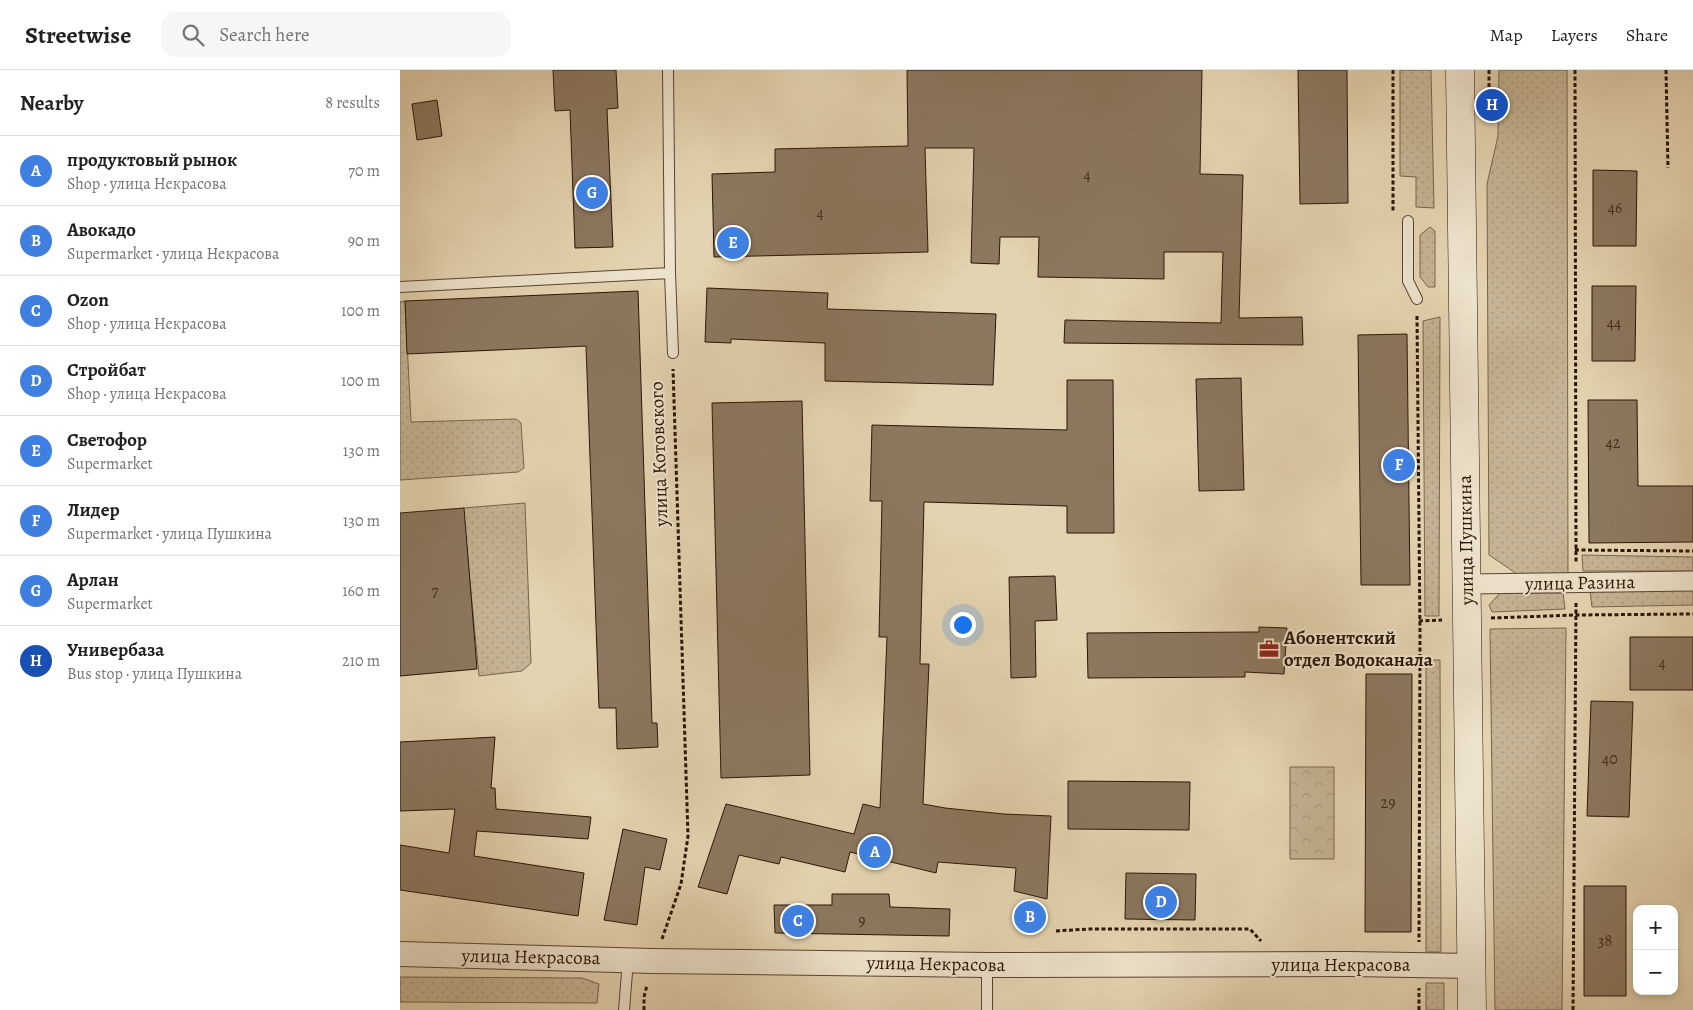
<!DOCTYPE html>
<html lang="en">
<head>
<meta charset="utf-8">
<style>
	body { margin:0; font-family:Alegreya,serif; background:#f6f6f6; color:#202124 }
	.controls { position:absolute; right:15px; bottom:15px; display:grid; overflow:hidden; border-radius:10px; box-shadow:0 2px 8px #0003 }
	.controls button { width:45px; height:45px; display:grid; place-items:center; padding:0; border:0; border-bottom:1px solid #e0e0e0; background:#fff; color:#202124; font:25px sans-serif }
	.you { position:absolute; left:562px; top:554px; width:18px; height:18px; margin:-12px; border:4px solid #fff; border-radius:50%; background:#1a73e8; box-shadow:0 0 0 8px #1a73e833 }
	.badge { display:grid; place-items:center; width:32px; height:32px; border-radius:50%; background:#8f2418; color:#fff; font-size:16px; font-weight:700 }
	.pin { position:absolute; translate:-50% -50%; border:2px solid #fff; box-shadow:0 1px 5px #0006 }
	.list { margin:0; padding:0; list-style:none }
	h2 { display:flex; justify-content:space-between; align-items:center; height:65px; margin:0; padding:0 20px; font-size:21px }
	h2 small { font-size:16px; font-weight:400; color:#757577 }
	.list li { display:grid; grid-template-columns:32px 1fr auto; gap:15px; align-items:center; box-sizing:border-box; height:70px; padding:0 20px; border-top:1px solid #e0e0e0 }
	.list b { display:block; font-size:19px; white-space:nowrap }
	.list p { margin:0; font-size:16px; white-space:nowrap; color:#757577 }
	.list em { font-size:16px; font-style:normal; color:#757577 }
	.icon { flex:none; width:28px; height:28px; fill:none; stroke:currentColor; stroke-width:2; stroke-linecap:round; stroke-linejoin:round }
	.map { position:relative; flex:none; width:1293px; height:940px; overflow:hidden }
	header { display:flex; align-items:center; gap:30px; box-sizing:border-box; height:70px; padding:0 25px; background:#fff; border-bottom:1px solid #e0e0e0 }
	header strong { font-size:24px }
	nav { display:flex; gap:28px; margin-inline-start:auto; font-size:18px }
	.search { width:350px; height:45px; background:#f6f6f6; display:flex; align-items:center; gap:12px; box-sizing:border-box; padding:0 18px; border-radius:15px; color:#757577; font-size:19px }
	main { display:flex }
	aside { flex:1; background:#fff }
	.map>svg:first-child { display:block }
	.grass { fill:url(#grass-dots); stroke:#78644d }
	.park { fill:url(#park-crowns); stroke:#78644d }
	.building { fill:#8c785f; stroke:#2c1507 }
	.lines { fill:none; stroke-linecap:round; stroke-linejoin:round }
	.service-casing { stroke:#5a4431; stroke-width:12 }
	.minor-casing { stroke:#5a4431; stroke-width:21 }
	.tertiary-casing { stroke:#5a4431; stroke-width:26 }
	.secondary-casing { stroke:#2c1507; stroke-width:29 }
	.path { stroke:#2c1507; stroke-width:3; stroke-dasharray:4 2.5; stroke-linecap:butt }
	.service { stroke:#ede2cc; stroke-width:10 }
	.minor { stroke:#ede2cc; stroke-width:19 }
	.tertiary { stroke:#ede2cc; stroke-width:24 }
	.secondary { stroke:#ede2cc; stroke-width:28 }
	.labels { text-anchor:middle; dominant-baseline:central; stroke-width:4; stroke-linejoin:round; paint-order:stroke }
	.number-label { font-size:16px; fill:#442e1d }
	.street-label { font-size:19px; fill:#2c1507; stroke:#ede2cc }
	.poi-label { font-size:19px; font-weight:bold; fill:#2c1507; stroke:#ede2cc; text-anchor:start }
</style>
</head>
<body>
<header>
<strong>Streetwise</strong>
<div class="search"><svg class="icon" aria-label="search" viewBox="0 0 24 24"><circle cx="10" cy="10" r="6"/><path d="M15 15l6 6"/></svg>Search here</div>
<nav><a>Map</a><a>Layers</a><a>Share</a></nav>
</header>
<main>
<aside>
<h2>Nearby<small>8 results</small></h2>
<ul class="list">
<li><span class="badge" style="background:#3f7fe0">A</span><div><b>продуктовый рынок</b><p>Shop · улица Некрасова</p></div><em>70 m</em></li>
<li><span class="badge" style="background:#3f7fe0">B</span><div><b>Авокадо</b><p>Supermarket · улица Некрасова</p></div><em>90 m</em></li>
<li><span class="badge" style="background:#3f7fe0">C</span><div><b>Ozon</b><p>Shop · улица Некрасова</p></div><em>100 m</em></li>
<li><span class="badge" style="background:#3f7fe0">D</span><div><b>Стройбат</b><p>Shop · улица Некрасова</p></div><em>100 m</em></li>
<li><span class="badge" style="background:#3f7fe0">E</span><div><b>Светофор</b><p>Supermarket</p></div><em>130 m</em></li>
<li><span class="badge" style="background:#3f7fe0">F</span><div><b>Лидер</b><p>Supermarket · улица Пушкина</p></div><em>130 m</em></li>
<li><span class="badge" style="background:#3f7fe0">G</span><div><b>Арлан</b><p>Supermarket</p></div><em>160 m</em></li>
<li><span class="badge" style="background:#1a4fb4">H</span><div><b>Универбаза</b><p>Bus stop · улица Пушкина</p></div><em>210 m</em></li>
</ul>
</aside>
<div class="map">
<svg width="1293" height="940" viewBox="0 0 1293 940">
	<defs>
		<pattern id="grass-dots" width="8" height="8" patternUnits="userSpaceOnUse" patternTransform="scale(1.25)"><rect width="8" height="8" fill="#c5b393"/><path d="M2 2h.1M6 6h.1" fill="none" stroke="#a9997d" stroke-width="1.8" stroke-linecap="round"/></pattern>
		<pattern id="park-crowns" width="20" height="18" patternUnits="userSpaceOnUse" patternTransform="scale(1.25)"><rect width="20" height="18" fill="#c5b393"/><path d="M2 6a3 3 0 1 1 6 0M12 15a3 3 0 1 1 6 0" fill="none" stroke="#a9997d"/></pattern>
	</defs>
	<rect width="100%" height="100%" fill="#e4d3b0"/>
	<filter id="stains"><feTurbulence type="fractalNoise" baseFrequency=".004" numOctaves="4"/><feColorMatrix values="0 0 0 0 .2 0 0 0 0 .09 0 0 0 0 .02 0 0 0 .5 -.17"/></filter>
	<radialGradient id="worn" r=".72"><stop offset=".6" stop-color="#630" stop-opacity="0"/><stop offset="1" stop-color="#630" stop-opacity=".3"/></radialGradient>
	<path class="grass" d="M1000,0H1031L1034,138L1016,137V107L1000,106Z
		M1099,0H1167L1168,504H1117L1089,485L1087,114L1098,66Z
		M1030,157L1035,161V217H1028L1020,207V165Z
		M5,231L11,352L116,349L121,353L124,398L118,402L0,410V232Z
		M1040,247L1039,546H1025L1023,251Z
		M125,433L131,593L122,601L79,606L63,438Z
		M1182,485L1293,487V501H1183Z
		M1293,520V535L1192,537L1190,521Z
		M1100,523H1163L1165,539L1092,542L1089,535Z
		M1166,558L1162,940H1095L1090,559Z
		M1026,590H1040L1041,882H1026Z
		M0,907L182,908L199,914L197,933L0,932Z
		M1026,913H1044V940H1026Z"/>
	<path class="park" d="M890,697H934V789H890Z"/>
	<path class="building" d="M153,0H216L218,38L207,39L213,177L175,178L170,40L155,41Z
		M507,0H802L800,104L843,105L839,248L902,247L903,275L664,273L665,250L821,253L823,182H764V209L638,207L639,167H600L599,194L571,193L574,78H525L528,182L314,187L312,104L375,102V79L508,76Z
		M898,0H947L948,133L900,134Z
		M37,30L42,66L17,70L12,34Z
		M1193,100L1237,101L1236,176H1193Z
		M1192,216H1236L1235,291H1192Z
		M307,218L428,223L427,239L596,244L593,315L425,311V273L331,269V273L305,272Z
		M238,221L252,653H257L258,677L217,679L216,638H199L186,276L7,284L5,231Z
		M1007,264L1010,515H961L958,265Z
		M841,308L844,420L799,421L796,309Z
		M667,310H713L714,463H667V436L524,432L520,594H529L523,734L545,738L604,744L651,746L647,829L614,821L616,798L538,792L536,803L450,782L445,802L381,787L379,794L339,785L327,824L298,817L326,734L454,764L463,734L480,738L487,567H479L482,431H470L472,355L667,360Z
		M1188,330H1237L1238,416H1293V472L1189,473Z
		M402,331L410,705L321,708L312,333Z
		M64,438L77,599L0,606V443Z
		M655,506L657,550L635,551L636,607L611,608L609,507Z
		M859,557L887,558L884,604L845,602V607L688,608L687,563L859,562Z
		M1230,567H1293V620H1230Z
		M966,604H1012L1011,862H965Z
		M1191,631L1233,632L1229,747L1187,746Z
		M95,667L91,718H95L96,739L191,747L188,769L77,761L74,786L184,803L178,846L0,820V775L49,783L55,739L0,741V672Z
		M668,711L790,712L789,760L668,759Z
		M223,759L267,769L260,800L245,797L237,855L204,850Z
		M726,803L796,804L795,850L725,849Z
		M1184,816H1226V926H1184Z
		M432,824H489L490,837L550,839L549,866L375,863L374,835H432Z"/>
	<g class="lines">
		<defs>
			<path id="service" d="M268,0L270,203L273,283
				M1008,151V211L1017,229
				M0,217L270,203
				M224,940L228,890
				M587,940V895"/>
			<path id="minor" d="M1067,514L1293,511"/>
			<path id="tertiary" d="M0,884L253,891L587,895L950,894L1072,896"/>
			<path id="secondary" d="M1060,0L1072,940"/>
		</defs>
		<use href="#service" class="service-casing"/>
		<use href="#minor" class="minor-casing"/>
		<use href="#tertiary" class="tertiary-casing"/>
		<use href="#secondary" class="secondary-casing"/>
		<path class="path" d="M993,0V143
			M1089,0V23
			M1175,0L1176,492
			M1266,0L1268,98
			M1017,246L1020,562L1019,872
			M1175,480L1293,481
			M1091,548L1176,545L1293,544
			M1019,551L1042,550
			M656,861L689,859H850L861,871
			M262,869L281,814L288,766L273,299
			M244,940V927L247,915
			M1019,940V918
			M1173,940L1176,533"/>
		<use href="#service" class="service"/>
		<use href="#minor" class="minor"/>
		<use href="#tertiary" class="tertiary"/>
		<use href="#secondary" class="secondary"/>
	</g>
	<defs>
		<symbol id="office-bare" viewBox="-9 -9 18 18"><path d="M-6-3h4V-5.5h4V-3h4V5H-6ZM-1-4.5V-3h2v-1.5ZM-6 0V1H6V0Z" fill="#8f2418" stroke="#ede2cc" stroke-width="2.5" paint-order="stroke"/></symbol>
	</defs>
	<g fill-rule="evenodd">
		<use href="#office-bare" x="855" y="565" width="28" height="28"/>
	</g>
	<g class="labels">
		<g class="number-label">
			<text x="687" y="105">4</text>
			<text x="1215" y="138">46</text>
			<text x="420" y="143">4</text>
			<text x="1214" y="253">44</text>
			<text x="1213" y="373">42</text>
			<text x="35" y="521">7</text>
			<text x="1262" y="593">4</text>
			<text x="1210" y="689">40</text>
			<text x="988" y="733">29</text>
			<text x="462" y="851">9</text>
			<text x="1205" y="871">38</text>
		</g>
		<g class="street-label">
			<text transform="translate(259 384) rotate(-92)">улица Котовского</text>
			<text transform="translate(1066 470) rotate(-91)">улица Пушкина</text>
			<text transform="translate(1180 513) rotate(-1)">улица Разина</text>
			<text transform="translate(131 887) rotate(1)">улица Некрасова</text>
			<text transform="translate(536 894) rotate(1)">улица Некрасова</text>
			<text x="941" y="895">улица Некрасова</text>
		</g>
		<g class="poi-label">
			<text x="884" y="568">Абонентский<tspan x="884" dy="22">отдел Водоканала</tspan></text>
		</g>
	</g>
	<rect width="100%" height="100%" filter="url(#stains)"/>
	<rect width="100%" height="100%" fill="url(#worn)"/>
</svg>
<div class="controls">
<button>+</button>
<button>−</button>
</div>
<div class="you"></div>
<div class="pin badge" style="left:475px;top:782px;background:#3f7fe0">A</div>
<div class="pin badge" style="left:630px;top:847px;background:#3f7fe0">B</div>
<div class="pin badge" style="left:398px;top:851px;background:#3f7fe0">C</div>
<div class="pin badge" style="left:761px;top:832px;background:#3f7fe0">D</div>
<div class="pin badge" style="left:333px;top:173px;background:#3f7fe0">E</div>
<div class="pin badge" style="left:999px;top:395px;background:#3f7fe0">F</div>
<div class="pin badge" style="left:192px;top:123px;background:#3f7fe0">G</div>
<div class="pin badge" style="left:1092px;top:35px;background:#1a4fb4">H</div>
</div>
</main>
</body>
</html>
